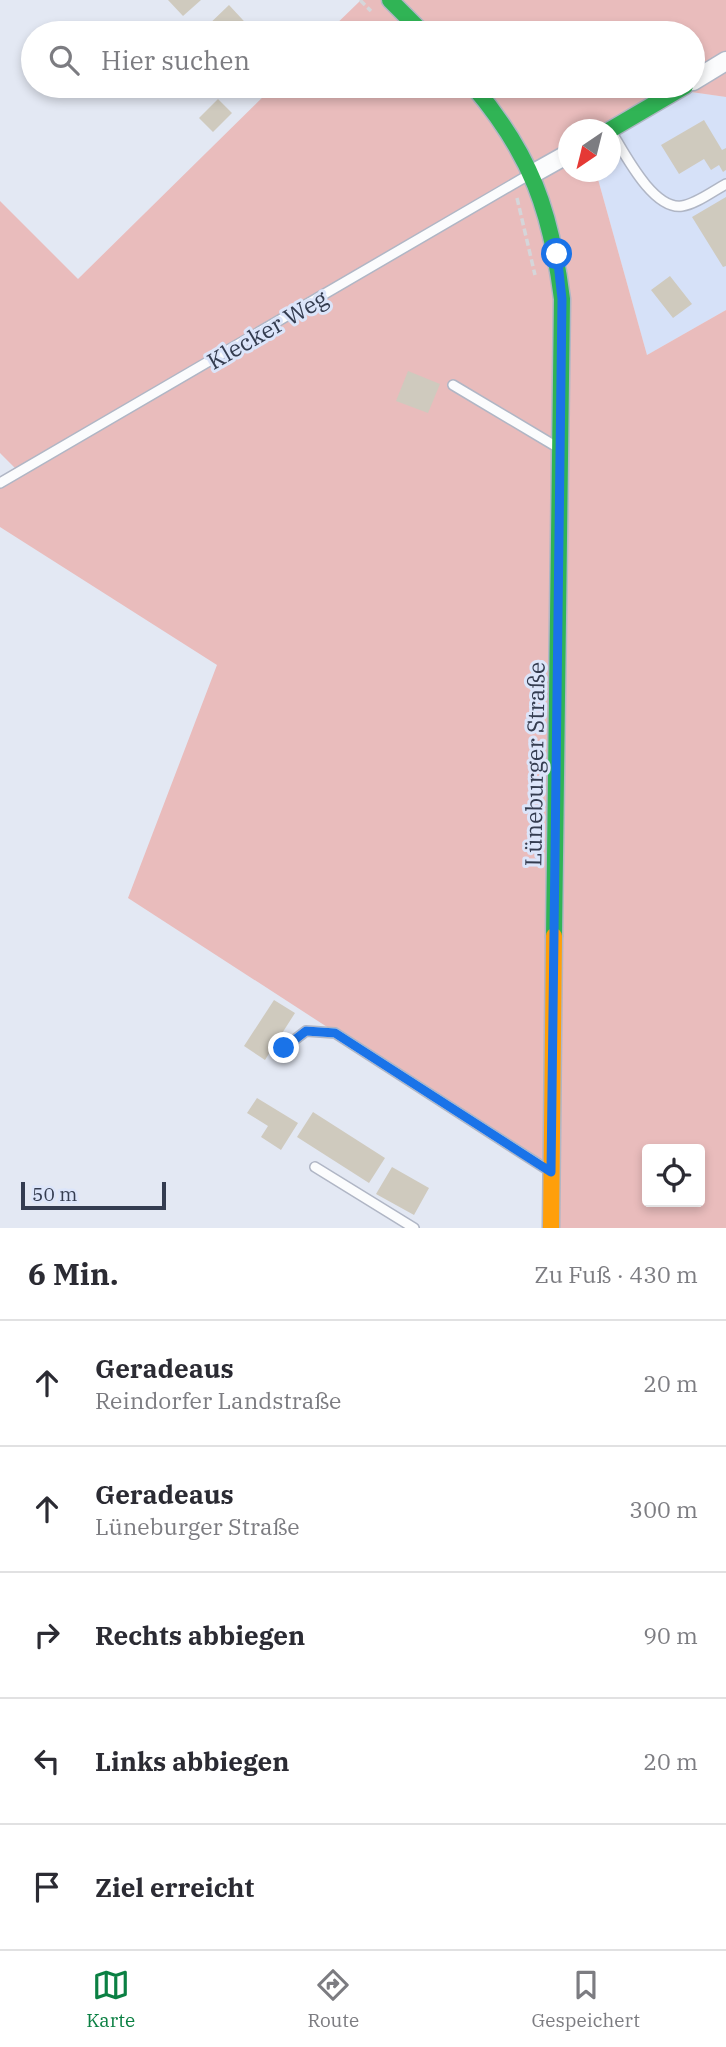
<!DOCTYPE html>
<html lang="de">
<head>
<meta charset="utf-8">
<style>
	body { margin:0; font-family:"IBM Plex Serif",serif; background:#f7f7f7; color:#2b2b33 }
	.controls { position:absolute; right:21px; bottom:21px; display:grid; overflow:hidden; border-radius:7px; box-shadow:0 4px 10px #0003 }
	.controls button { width:63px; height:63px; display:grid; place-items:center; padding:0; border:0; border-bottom:2px solid #e1e1e2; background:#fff; color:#2b2b33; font:35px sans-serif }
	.compass { position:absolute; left:558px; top:119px; width:63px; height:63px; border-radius:50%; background:#fff; box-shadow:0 4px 10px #0003; rotate:215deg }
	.scale { position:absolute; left:21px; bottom:18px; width:145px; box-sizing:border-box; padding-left:7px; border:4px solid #343c50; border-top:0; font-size:19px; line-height:24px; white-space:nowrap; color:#343c50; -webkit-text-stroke:5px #dce5fa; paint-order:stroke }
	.stop { position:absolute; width:21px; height:21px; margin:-16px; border:5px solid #1a73e8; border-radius:50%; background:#fff }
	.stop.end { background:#1a73e8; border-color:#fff; box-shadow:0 2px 7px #0008 }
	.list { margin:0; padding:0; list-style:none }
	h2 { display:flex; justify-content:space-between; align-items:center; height:91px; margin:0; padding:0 28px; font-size:30px }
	h2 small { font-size:23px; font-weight:400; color:#7c7c81 }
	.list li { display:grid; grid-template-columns:46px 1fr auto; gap:21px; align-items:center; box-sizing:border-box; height:126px; padding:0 28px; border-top:2px solid #e1e1e2 }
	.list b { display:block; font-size:26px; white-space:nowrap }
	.list p { margin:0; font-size:23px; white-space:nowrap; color:#7c7c81 }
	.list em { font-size:23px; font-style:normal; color:#7c7c81 }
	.icon { flex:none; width:38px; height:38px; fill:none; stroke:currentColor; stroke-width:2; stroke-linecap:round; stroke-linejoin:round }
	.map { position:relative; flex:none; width:726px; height:1228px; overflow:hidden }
	.search { position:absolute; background:#fff; box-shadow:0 4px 10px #0003; left:21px; right:21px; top:21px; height:77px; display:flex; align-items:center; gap:18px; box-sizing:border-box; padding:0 24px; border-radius:38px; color:#7c7c81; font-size:26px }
	.sheet { height:721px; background:#fff }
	nav { display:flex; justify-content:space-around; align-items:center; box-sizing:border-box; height:98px; border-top:2px solid #e1e1e2; background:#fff; font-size:19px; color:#7c7c81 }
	nav a { display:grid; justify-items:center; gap:4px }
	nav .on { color:#0b8043 }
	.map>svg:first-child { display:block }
	.built { fill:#d6e1f8 }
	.green { fill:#e9bcbc; fill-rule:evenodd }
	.building { fill:#cfcabe }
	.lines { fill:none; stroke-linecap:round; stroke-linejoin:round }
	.lane-casing { stroke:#b0b6c5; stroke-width:12 }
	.street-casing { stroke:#b0b6c5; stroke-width:21 }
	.fast-casing { stroke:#b0b6c5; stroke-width:19 }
	.slow-casing { stroke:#b0b6c5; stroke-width:19 }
	.path { stroke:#d5d6da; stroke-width:3.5; stroke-dasharray:7 3.5; stroke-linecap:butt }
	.lane { stroke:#fbfcfd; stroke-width:9 }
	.street { stroke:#fbfcfd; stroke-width:18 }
	.fast { stroke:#30b455; stroke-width:16 }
	.slow { stroke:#ff9f0a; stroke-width:16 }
	.route { stroke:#1a73e8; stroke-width:9 }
	.labels { text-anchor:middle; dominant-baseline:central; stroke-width:6; stroke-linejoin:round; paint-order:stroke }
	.street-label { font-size:23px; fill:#343c50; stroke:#dce5fa }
</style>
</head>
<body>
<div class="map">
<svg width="726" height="1228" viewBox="0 0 726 1228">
	<rect width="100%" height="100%" fill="#e3e8f3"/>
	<path class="built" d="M677,90L726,97V310L647,355L596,172H610L611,130Z"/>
	<path class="green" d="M361,0H726V97L677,90L611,130H568V172H596L647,355L726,310V1228H551V1172L128,898L217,665L0,527V478L15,468L0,453V201L78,279L274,86H693V33H327ZM647,1149H700V1202H647Z"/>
	<path class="building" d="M168,0H201L183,16Z
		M229,5L255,33H206L203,30Z
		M218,99L232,113L213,132L199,118Z
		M704,120L722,150L726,148V170L723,172L719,165L711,170L704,159L679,174L661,145Z
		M726,197V266L723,267L692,217Z
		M670,276L692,304L673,318L651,290Z
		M408,371L440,384L428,413L396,401Z
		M274,1000L295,1013L265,1060L244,1046Z
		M257,1098L298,1123L281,1150L261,1137L268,1126L247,1113Z
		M313,1112L385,1158L369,1183L297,1137Z
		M392,1167L429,1188L414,1215L376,1194Z"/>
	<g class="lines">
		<defs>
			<path id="lane" d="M612,133C625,154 653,210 682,206C696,204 713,191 726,184
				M453,385L557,447
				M0,483L532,173
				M284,1048L306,1031L335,1033L548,1170
				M315,1167L414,1228"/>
			<path id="street" d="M693,81L726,61
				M534,173L568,154"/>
			<path id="fast" d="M390,0L423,33
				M473,86C531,154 551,211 562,299L554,936
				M610,130L685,86"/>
			<path id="slow" d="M551,1228L554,936"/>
		</defs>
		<use href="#lane" class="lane-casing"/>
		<use href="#street" class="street-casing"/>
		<use href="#fast" class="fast-casing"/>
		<use href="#slow" class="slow-casing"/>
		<path class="path" d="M360,0L371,11
			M444,86L453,94
			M517,198L535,275"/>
		<use href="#lane" class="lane"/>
		<use href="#street" class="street"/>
		<use href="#fast" class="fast"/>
		<use href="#slow" class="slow"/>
	</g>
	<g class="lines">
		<path class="route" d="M284,1048L306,1031L335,1033L551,1172L562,299L557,254"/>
	</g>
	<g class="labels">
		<g class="street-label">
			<text transform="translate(267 329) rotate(-30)">Klecker Weg</text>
			<text transform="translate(534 764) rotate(-89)">Lüneburger Straße</text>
		</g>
	</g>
</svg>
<div class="controls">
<button><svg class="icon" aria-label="locate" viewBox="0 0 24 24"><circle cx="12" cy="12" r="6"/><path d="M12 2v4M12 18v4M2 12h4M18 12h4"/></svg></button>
</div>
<svg class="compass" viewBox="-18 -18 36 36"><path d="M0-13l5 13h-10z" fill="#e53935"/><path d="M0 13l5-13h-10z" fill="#7c7c81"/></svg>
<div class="scale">50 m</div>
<div class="stop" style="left:557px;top:254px"></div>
<div class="stop end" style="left:284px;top:1048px"></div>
<div class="search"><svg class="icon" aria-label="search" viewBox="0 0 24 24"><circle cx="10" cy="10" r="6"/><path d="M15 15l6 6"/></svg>Hier suchen</div>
</div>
<section class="sheet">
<h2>6 Min.<small>Zu Fuß · 430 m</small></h2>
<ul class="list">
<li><svg class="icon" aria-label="ahead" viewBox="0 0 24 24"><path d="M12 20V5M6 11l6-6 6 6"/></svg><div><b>Geradeaus</b><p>Reindorfer Landstraße</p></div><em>20 m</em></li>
<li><svg class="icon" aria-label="ahead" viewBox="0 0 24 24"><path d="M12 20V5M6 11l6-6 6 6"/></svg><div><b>Geradeaus</b><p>Lüneburger Straße</p></div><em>300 m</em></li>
<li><svg class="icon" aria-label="right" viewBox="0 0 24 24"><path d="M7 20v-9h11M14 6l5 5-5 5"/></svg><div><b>Rechts abbiegen</b></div><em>90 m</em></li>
<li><svg class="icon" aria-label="left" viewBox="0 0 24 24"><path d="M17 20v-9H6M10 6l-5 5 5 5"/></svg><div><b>Links abbiegen</b></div><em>20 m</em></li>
<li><svg class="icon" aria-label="arrive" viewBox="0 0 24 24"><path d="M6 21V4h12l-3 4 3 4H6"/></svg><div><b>Ziel erreicht</b></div></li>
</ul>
</section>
<nav>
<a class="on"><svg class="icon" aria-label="map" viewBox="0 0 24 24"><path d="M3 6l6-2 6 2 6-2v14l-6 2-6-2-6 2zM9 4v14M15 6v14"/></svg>Karte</a>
<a><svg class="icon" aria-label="directions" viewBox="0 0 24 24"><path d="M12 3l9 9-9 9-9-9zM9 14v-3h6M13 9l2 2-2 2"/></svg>Route</a>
<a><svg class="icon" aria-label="saved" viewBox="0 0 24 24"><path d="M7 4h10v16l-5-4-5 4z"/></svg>Gespeichert</a>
</nav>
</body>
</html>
